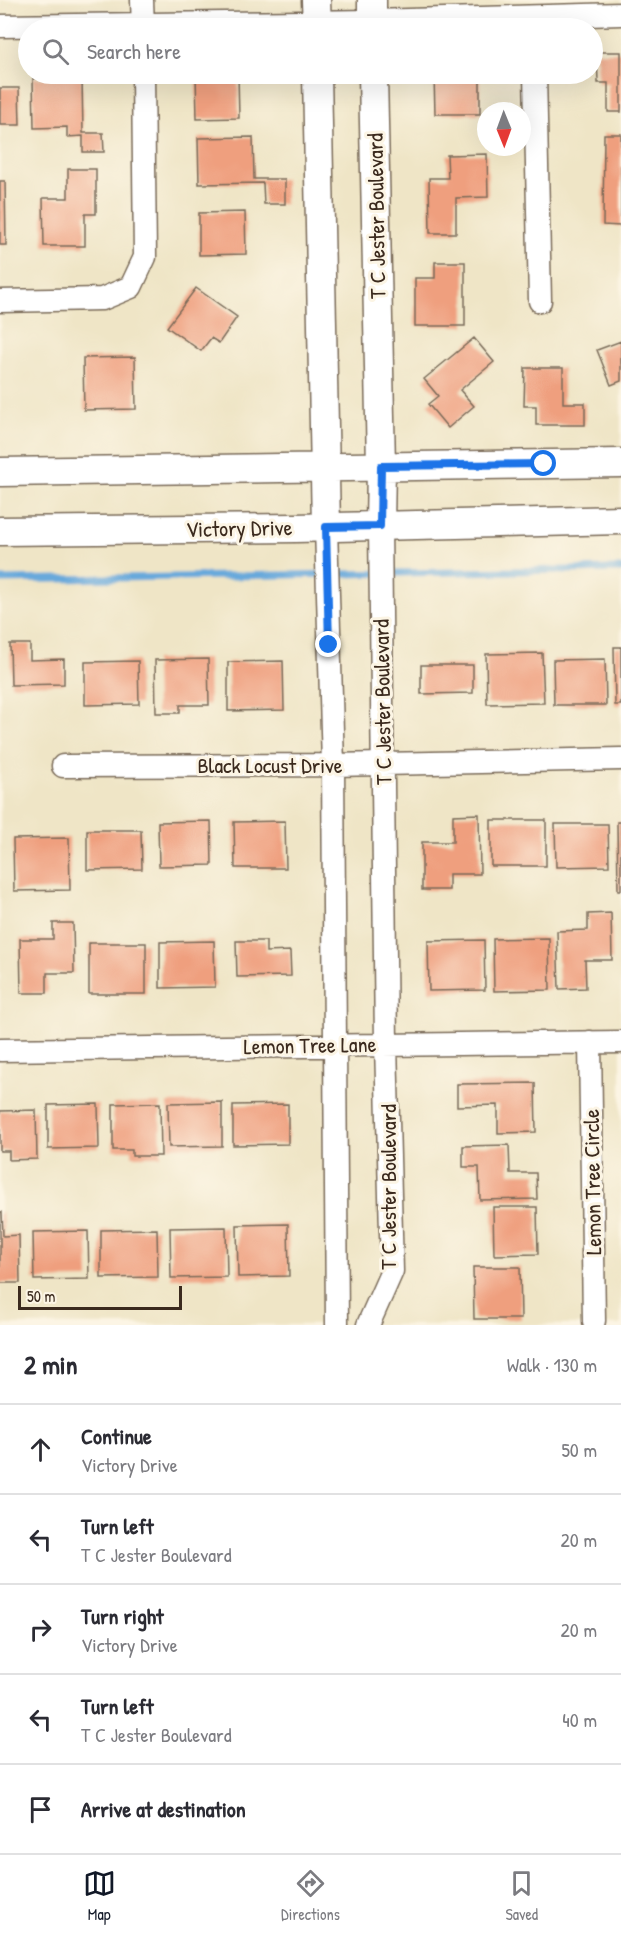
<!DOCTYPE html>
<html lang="en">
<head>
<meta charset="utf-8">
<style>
	body { margin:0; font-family:"Patrick Hand",sans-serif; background:#f7f7f7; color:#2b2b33 }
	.compass { position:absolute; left:477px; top:102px; width:54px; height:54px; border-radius:50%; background:#fff; box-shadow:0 6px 24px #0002; rotate:179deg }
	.scale { position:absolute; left:18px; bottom:15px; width:164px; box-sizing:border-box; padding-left:6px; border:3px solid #3b2a1e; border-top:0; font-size:16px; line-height:21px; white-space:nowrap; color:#3b2a1e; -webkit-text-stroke:4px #fcf5e5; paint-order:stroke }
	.stop { position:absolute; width:18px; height:18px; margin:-14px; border:4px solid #1a73e8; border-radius:50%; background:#fff }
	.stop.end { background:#1a73e8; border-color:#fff; box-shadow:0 2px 6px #0008 }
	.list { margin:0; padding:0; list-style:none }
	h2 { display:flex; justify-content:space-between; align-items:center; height:78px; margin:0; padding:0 24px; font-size:26px }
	h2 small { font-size:20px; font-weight:400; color:#7c7c81 }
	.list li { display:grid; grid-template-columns:39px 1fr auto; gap:18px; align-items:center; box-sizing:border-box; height:90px; padding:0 24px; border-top:2px solid #e1e1e2 }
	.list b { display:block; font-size:22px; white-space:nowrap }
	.list p { margin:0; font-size:20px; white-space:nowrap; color:#7c7c81 }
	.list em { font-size:20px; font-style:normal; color:#7c7c81 }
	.icon { flex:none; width:33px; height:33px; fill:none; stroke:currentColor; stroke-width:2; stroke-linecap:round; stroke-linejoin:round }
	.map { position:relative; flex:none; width:621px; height:1325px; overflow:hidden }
	.search { position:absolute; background:#fff; box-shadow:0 6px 24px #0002; left:18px; right:18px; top:18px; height:66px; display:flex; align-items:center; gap:15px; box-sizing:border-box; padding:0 21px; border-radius:33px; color:#7c7c81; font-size:22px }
	.sheet { height:528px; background:#fff }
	nav { display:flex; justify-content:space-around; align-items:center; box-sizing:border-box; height:84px; border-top:2px solid #e1e1e2; background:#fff; font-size:16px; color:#7c7c81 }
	nav a { display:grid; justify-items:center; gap:3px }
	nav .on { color:#111827 }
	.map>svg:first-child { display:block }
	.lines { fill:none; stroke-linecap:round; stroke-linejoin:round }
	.stream { stroke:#67a9db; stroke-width:7 }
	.building { fill:#ef9f7e }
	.minor-casing { stroke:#7a6b59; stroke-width:25 }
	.major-casing { stroke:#7a6b59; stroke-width:31 }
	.minor { stroke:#fff; stroke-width:22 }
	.major { stroke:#fff; stroke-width:28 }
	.route { stroke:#1a73e8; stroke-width:8 }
	.labels { text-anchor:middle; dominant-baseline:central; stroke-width:6; stroke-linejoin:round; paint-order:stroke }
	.street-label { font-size:22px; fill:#3b2a1e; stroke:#fcf5e5 }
</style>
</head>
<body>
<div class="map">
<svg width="621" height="1325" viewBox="0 0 621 1325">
	<rect width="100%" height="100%" fill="#fcf5e5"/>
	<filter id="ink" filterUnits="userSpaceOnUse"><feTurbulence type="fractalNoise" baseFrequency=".0167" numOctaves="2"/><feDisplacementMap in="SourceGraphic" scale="12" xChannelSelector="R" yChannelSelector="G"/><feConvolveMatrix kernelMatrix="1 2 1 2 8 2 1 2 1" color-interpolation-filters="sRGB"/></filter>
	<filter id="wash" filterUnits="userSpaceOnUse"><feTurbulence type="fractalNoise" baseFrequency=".008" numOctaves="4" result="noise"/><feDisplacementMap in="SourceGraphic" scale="24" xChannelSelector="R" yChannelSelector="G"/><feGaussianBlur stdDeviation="1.35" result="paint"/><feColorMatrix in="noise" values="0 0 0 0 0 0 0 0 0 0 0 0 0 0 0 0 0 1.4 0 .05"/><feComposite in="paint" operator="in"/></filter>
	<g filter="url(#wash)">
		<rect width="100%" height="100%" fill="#efe5c6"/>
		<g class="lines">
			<path class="stream" d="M0,580L621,569"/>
		</g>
		<g id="blocks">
			<path class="building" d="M597,52H621V112H608V83H598Z
				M196,74H238L239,118L197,119Z
				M434,74H480V114H435Z
				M33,78H82L83,133H103L104,152H83V136L67,137V127L34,128Z
				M0,88H19L20,125H0Z
				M604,134H621V226L603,225Z
				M253,137L254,179H285V204H264L263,183L199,184L198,138Z
				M487,154L488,197L456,198V233H430L429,178H448L447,155Z
				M68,169H96V214H85V246H44L43,198H68Z
				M0,181H5L6,245H0Z
				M245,212L246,254L199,255V213Z
				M435,262H465V326H415V278H435Z
				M196,288L237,317L219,343L211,338L201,351L167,327Z
				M474,338L494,362L460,390L474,406L448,428L428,404L438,396L424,379Z
				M621,341V381L611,385L597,350Z
				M135,357L136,409L84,410L83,358Z
				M525,368H563V403H585V425H536V406H524Z
				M10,644H30V660L64,659V684L11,685Z
				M614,647H621V705H615Z
				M542,653L544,703L487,704L486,654Z
				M208,659L209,705H180V713H156L155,660Z
				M605,659L606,705H554L553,660Z
				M138,661L139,704L85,705V662Z
				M283,661L284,710L228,711V662Z
				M421,665H473V693L421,694Z
				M479,814L480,874H449V890H422V842H453V815Z
				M491,820H546V866H491Z
				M211,821L212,865L159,866L158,822Z
				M285,821L286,868H235L234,822Z
				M617,822H621V890H618Z
				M555,824H608L609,866L556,867Z
				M87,830H141L142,869L87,870Z
				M69,838L70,890L14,891L13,839Z
				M611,913L612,960H585L586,988L559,989L557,931L588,930V914Z
				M53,923H73L74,973H47V993H21L20,939H53Z
				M549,938L550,990L494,991L493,939Z
				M484,940L485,990L429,991L428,941Z
				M214,941L215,987L160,988V942Z
				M236,941H266V952L290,951L291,976L237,977Z
				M89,943H146V994H89Z
				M535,1083L536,1132L498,1133V1105L457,1106V1084Z
				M222,1102V1146L169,1147L168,1103Z
				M160,1103L161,1156H132V1150H113V1104Z
				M98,1104L99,1148L48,1149V1105Z
				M288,1104V1144L233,1145V1105Z
				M36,1110L37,1159L9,1160V1151H0V1111Z
				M509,1145L510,1173H536L537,1199L480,1200L479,1167H463V1146Z
				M493,1207H537L538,1254L494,1255Z
				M0,1212H2L3,1236L19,1235L20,1283H0Z
				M288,1224L289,1276L238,1277L237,1225Z
				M226,1227L227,1277L171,1278L170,1228Z
				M157,1229L158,1277L101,1278V1230Z
				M88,1231L89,1279L34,1280L33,1232Z
				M473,1267H520L521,1319H474Z"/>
		</g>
	</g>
	<g filter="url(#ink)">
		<use href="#blocks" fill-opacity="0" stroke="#7a6b59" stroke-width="1.5"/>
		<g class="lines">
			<defs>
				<path id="minor" d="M142,0L143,28
					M0,26L372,21L621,14
					M535,74L540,301
					M0,301L102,299L131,287L145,257L143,74
					M326,527L333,765L337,1325
					M63,766L333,765L621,759
					M590,1042L594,1321
					M0,1050L621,1042
					M368,1325L392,1271L386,1044L380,526"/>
				<path id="major" d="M316,0L317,28
					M372,0V28
					M317,74L326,527
					M373,74L381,466L380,526
					M0,472L621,463
					M0,531L296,528L621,520"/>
			</defs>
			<use href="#minor" class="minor-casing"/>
			<use href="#major" class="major-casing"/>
			<use href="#minor" class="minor"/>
			<use href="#major" class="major"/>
		</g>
	</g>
	<g class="lines" filter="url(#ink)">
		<path class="route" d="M329,645L326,527L380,526L381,466L544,464"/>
	</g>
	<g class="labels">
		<g class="street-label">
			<text transform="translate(376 216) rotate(-91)">T C Jester Boulevard</text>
			<text transform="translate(239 528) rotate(-1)">Victory Drive</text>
			<text transform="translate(382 702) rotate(-91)">T C Jester Boulevard</text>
			<text x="270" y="765">Black Locust Drive</text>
			<text transform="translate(310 1045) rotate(-1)">Lemon Tree Lane</text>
			<text transform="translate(592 1182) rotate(-91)">Lemon Tree Circle</text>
			<text transform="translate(388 1187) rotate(-90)">T C Jester Boulevard</text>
		</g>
	</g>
</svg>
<svg class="compass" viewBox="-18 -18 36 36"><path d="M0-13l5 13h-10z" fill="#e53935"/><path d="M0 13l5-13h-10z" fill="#7c7c81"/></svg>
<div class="scale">50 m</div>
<div class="stop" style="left:544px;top:464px"></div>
<div class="stop end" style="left:329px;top:645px"></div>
<div class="search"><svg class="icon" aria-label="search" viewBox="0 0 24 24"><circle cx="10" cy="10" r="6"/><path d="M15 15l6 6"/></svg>Search here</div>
</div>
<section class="sheet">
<h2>2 min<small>Walk · 130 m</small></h2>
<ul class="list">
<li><svg class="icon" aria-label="ahead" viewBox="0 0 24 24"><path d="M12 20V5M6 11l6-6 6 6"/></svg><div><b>Continue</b><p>Victory Drive</p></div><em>50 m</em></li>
<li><svg class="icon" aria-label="left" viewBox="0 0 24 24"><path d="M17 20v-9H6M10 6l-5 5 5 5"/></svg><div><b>Turn left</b><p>T C Jester Boulevard</p></div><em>20 m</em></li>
<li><svg class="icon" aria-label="right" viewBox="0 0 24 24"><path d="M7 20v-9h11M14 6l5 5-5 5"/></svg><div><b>Turn right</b><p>Victory Drive</p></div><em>20 m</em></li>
<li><svg class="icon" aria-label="left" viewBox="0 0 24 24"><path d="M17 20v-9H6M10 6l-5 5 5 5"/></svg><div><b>Turn left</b><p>T C Jester Boulevard</p></div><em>40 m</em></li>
<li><svg class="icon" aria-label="arrive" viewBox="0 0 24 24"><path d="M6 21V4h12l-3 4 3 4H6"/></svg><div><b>Arrive at destination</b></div></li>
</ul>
</section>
<nav>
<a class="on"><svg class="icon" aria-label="map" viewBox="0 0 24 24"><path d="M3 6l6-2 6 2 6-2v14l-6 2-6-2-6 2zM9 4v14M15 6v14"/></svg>Map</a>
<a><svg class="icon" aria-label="directions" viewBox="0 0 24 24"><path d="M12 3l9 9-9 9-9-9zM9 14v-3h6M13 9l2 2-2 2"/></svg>Directions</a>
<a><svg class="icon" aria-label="saved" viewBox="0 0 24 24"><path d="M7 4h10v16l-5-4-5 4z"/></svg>Saved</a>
</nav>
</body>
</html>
